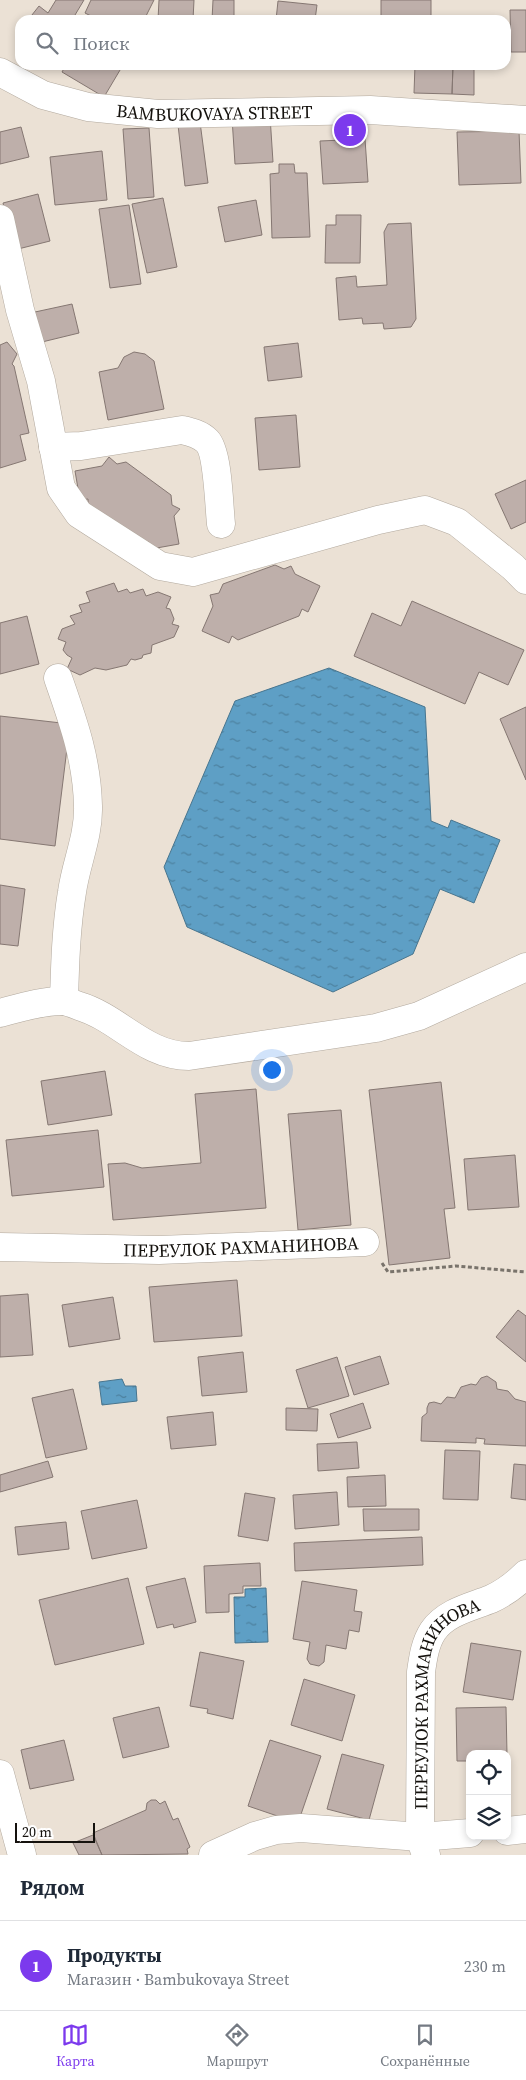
<!DOCTYPE html>
<html lang="ru">
<head>
<meta charset="utf-8">
<style>
	body { margin:0; font-family:"Source Serif 4",serif; background:#f6f6f7; color:#1f2937 }
	.controls { position:absolute; right:15px; bottom:15px; display:grid; overflow:hidden; border-radius:10px; box-shadow:0 2px 8px #0003 }
	.controls button { width:45px; height:45px; display:grid; place-items:center; padding:0; border:0; border-bottom:1px solid #e0e1e3; background:#fff; color:#1f2937; font:25px sans-serif }
	.scale { position:absolute; left:15px; bottom:12px; width:80px; box-sizing:border-box; padding-left:5px; border:2px solid #15120e; border-top:0; font-size:14px; line-height:18px; white-space:nowrap; color:#15120e; -webkit-text-stroke:4px #fff; paint-order:stroke }
	.you { position:absolute; left:271px; top:1069px; width:18px; height:18px; margin:-12px; border:4px solid #fff; border-radius:50%; background:#1a73e8; box-shadow:0 0 0 8px #1a73e833 }
	.badge { display:grid; place-items:center; width:32px; height:32px; border-radius:50%; background:#7c3aed; color:#fff; font-size:16px; font-weight:700 }
	.pin { position:absolute; translate:-50% -50%; border:2px solid #fff; box-shadow:0 1px 5px #0006 }
	.list { margin:0; padding:0; list-style:none }
	h2 { display:flex; justify-content:space-between; align-items:center; height:65px; margin:0; padding:0 20px; font-size:21px }
	h2 small { font-size:16px; font-weight:400; color:#747a83 }
	.list li { display:grid; grid-template-columns:32px 1fr auto; gap:15px; align-items:center; box-sizing:border-box; height:90px; padding:0 20px; border-top:1px solid #e0e1e3 }
	.list b { display:block; font-size:19px; white-space:nowrap }
	.list p { margin:0; font-size:16px; white-space:nowrap; color:#747a83 }
	.list em { font-size:16px; font-style:normal; color:#747a83 }
	.icon { flex:none; width:28px; height:28px; fill:none; stroke:currentColor; stroke-width:2; stroke-linecap:round; stroke-linejoin:round }
	.map { position:relative; flex:none; width:526px; height:1855px; overflow:hidden }
	.search { position:absolute; background:#fff; box-shadow:0 2px 8px #0003; left:15px; right:15px; top:15px; height:55px; display:flex; align-items:center; gap:12px; box-sizing:border-box; padding:0 18px; border-radius:15px; color:#747a83; font-size:19px }
	.sheet { height:155px; background:#fff }
	nav { display:flex; justify-content:space-around; align-items:center; box-sizing:border-box; height:70px; border-top:1px solid #e0e1e3; background:#fff; font-size:14px; color:#747a83 }
	nav a { display:grid; justify-items:center; gap:2px }
	nav .on { color:#7c3aed }
	.map>svg:first-child { display:block }
	.water { fill:url(#water-ripples); stroke:#48758e }
	.building { fill:#beafaa; stroke:#857772 }
	.lines { fill:none; stroke-linecap:round; stroke-linejoin:round }
	.minor-casing { stroke:#b2a99e; stroke-width:29 }
	.path { stroke:#79736b; stroke-width:3; stroke-dasharray:4 2.5; stroke-linecap:butt }
	.minor { stroke:#fff; stroke-width:28 }
	.labels { text-anchor:middle; dominant-baseline:central; stroke-width:5; stroke-linejoin:round; paint-order:stroke }
	.street-label { font-size:18px; fill:#15120e; stroke:#fff }
</style>
</head>
<body>
<div class="map">
<svg width="526" height="1855" viewBox="0 0 526 1855">
	<defs>
		<pattern id="water-ripples" width="26" height="14" patternUnits="userSpaceOnUse" patternTransform="scale(1.25)"><rect width="26" height="14" fill="#5e9fc5"/><path d="M2 4q2-2 4 0t4 0M15 11q2-2 4 0t4 0" fill="none" stroke="#4c809e"/></pattern>
	</defs>
	<rect width="100%" height="100%" fill="#ebe1d5"/>
	<path class="water" d="M329,668L425,707L431,821L448,828L451,820L500,840L474,903L440,889L413,954L333,992L187,927L164,867L235,701Z
		M122,1379L125,1386H136L137,1401L102,1405L99,1382Z
		M266,1588L268,1642L235,1643L234,1597H245V1589Z"/>
	<path class="building" d="M56,0H84L72,20H28L39,6L48,13Z
		M91,0H154L144,20H99L85,13Z
		M159,0H194L193,20H158Z
		M213,0H234V20H212Z
		M381,0H431V20H381Z
		M278,1L317,5L315,20H276Z
		M510,10H526V52H511Z
		M66,65H123L104,97L62,72Z
		M415,65H453L452,94L414,93Z
		M453,65H474V95L452,94Z
		M270,116L273,162L235,164L232,118Z
		M364,120L365,139L337,140L336,122Z
		M200,122L208,183L185,186L178,125Z
		M21,127L29,157L0,164V132Z
		M149,128L154,197L128,199L123,129Z
		M519,131L521,183L459,185L457,132Z
		M365,139L368,182L323,184L320,141Z
		M102,151L107,200L55,205L50,157Z
		M279,164H294L295,173H307L310,237L272,238L270,174L279,173Z
		M38,194L50,241L14,250L3,203Z
		M163,198L177,267L147,273L132,204Z
		M256,200L262,235L225,242L218,207Z
		M129,205L141,284L110,288L99,209Z
		M336,215H361L360,263H325L326,225H336Z
		M411,223L416,319L411,327L384,329L383,323L363,324L362,318L339,320L336,278L356,276L357,287L387,285L384,232L388,224Z
		M72,304L79,333L42,342L35,312Z
		M7,342L17,354L12,364L14,366L29,433L20,435L26,460L0,468V345Z
		M298,343L302,377L268,381L264,347Z
		M134,352L145,354L154,361L164,409L108,420L99,372L118,368L124,357Z
		M296,415L300,467L259,470L255,418Z
		M109,457L117,464L126,462L171,495L172,505L180,509L174,516L179,544L151,549L149,542L142,543L88,506V499L80,500L75,471L102,466Z
		M526,480V522L511,529L495,494Z
		M275,565L284,569L291,566L295,574L320,586L308,612L302,609L299,616L238,640L232,636L229,643L202,631L213,606L210,595L219,593L223,584Z
		M114,583L118,592L127,589L130,593L143,589L146,596L158,592L171,597L166,608L170,609L174,619L172,624L179,626L174,637L152,645L151,653L143,655L142,658L135,660L131,659L127,665L106,670L95,668L80,675L67,669L72,658L67,655L63,650L66,642L58,639L62,629L75,624L70,616L82,612L79,605L90,602L86,592Z
		M412,601L524,650L508,685L479,672L465,704L354,656L372,613L401,626Z
		M27,616L39,664L0,674V623Z
		M526,707V780L500,719Z
		M0,716L70,724L55,846L0,839Z
		M0,885L25,889L18,946L0,944Z
		M105,1071L112,1115L48,1125L41,1081Z
		M441,1082L455,1208L444,1209L450,1258L389,1265L369,1090Z
		M256,1089L266,1208L113,1220L108,1164L125,1163L142,1168L201,1163L195,1094Z
		M341,1110L351,1225L298,1230L288,1114Z
		M98,1130L104,1187L12,1196L6,1140Z
		M515,1155L519,1207L468,1210L464,1159Z
		M237,1280L242,1336L154,1342L149,1287Z
		M28,1294L33,1355L0,1357V1296Z
		M113,1297L120,1339L69,1347L62,1305Z
		M518,1310L526,1316V1362L496,1337Z
		M243,1352L247,1392L202,1396L198,1357Z
		M380,1356L389,1384L354,1395L345,1367Z
		M337,1357L349,1396L308,1408L296,1370Z
		M487,1376L496,1382L497,1389L508,1391L515,1399L526,1402V1446L484,1444L485,1439L476,1438V1443L421,1441L422,1417L427,1413V1408L429,1403L434,1402L441,1404L447,1397L455,1398L461,1387L471,1384L476,1385L481,1378Z
		M73,1389L87,1449L46,1458L32,1398Z
		M363,1403L371,1428L338,1438L330,1414Z
		M286,1408L318,1409L317,1431L286,1430Z
		M213,1412L216,1445L171,1449L167,1417Z
		M357,1442L359,1468L318,1471L317,1444Z
		M445,1450L480,1451L478,1500L443,1499Z
		M48,1461L53,1477L0,1492V1475Z
		M514,1464L526,1465V1500L511,1498Z
		M385,1475L386,1506L348,1507L347,1477Z
		M337,1492L339,1525L295,1529L293,1495Z
		M245,1493L275,1498L268,1541L238,1536Z
		M137,1500L147,1548L92,1559L81,1511Z
		M363,1509H419V1530L364,1531Z
		M66,1522L69,1549L18,1555L15,1527Z
		M422,1537L423,1565L295,1571L294,1543Z
		M260,1563L261,1586H243V1593L229,1594V1612L206,1613L204,1566Z
		M128,1578L144,1644L55,1665L39,1600Z
		M185,1578L196,1622L174,1628L173,1624L157,1628L146,1587Z
		M302,1581L357,1590L354,1611L362,1612L359,1632L349,1630L346,1649L326,1645L324,1662L319,1666L310,1664L307,1659L310,1642L293,1639Z
		M471,1643L521,1651L513,1700L463,1692Z
		M200,1652L244,1661L233,1719L207,1713L208,1709L190,1706Z
		M304,1679L355,1695L342,1741L291,1725Z
		M159,1707L169,1747L123,1758L113,1718Z
		M506,1707L507,1754H470V1761H457L456,1708Z
		M64,1740L74,1780L30,1789L21,1750Z
		M270,1740L321,1756L298,1823L248,1806Z
		M342,1754L384,1765L369,1820L327,1809Z
		M151,1800H156L160,1804L165,1801L173,1820L178,1818L190,1847L187,1849L188,1854L102,1855L93,1833L146,1810L147,1803Z
		M93,1835L102,1855H79L73,1843Z"/>
	<g class="lines">
		<defs>
			<g id="minor">
				<path id="s1" d="M0,72L43,95L88,107L158,114L370,110L526,120"/>
				<path d="M0,219L20,310L41,381L61,488L79,514L160,566L193,572L378,520L425,510L457,522L513,567L526,580"/>
				<path d="M53,447L81,446L182,430C191,432 200,434 207,441C218,452 219,506 221,524"/>
				<path d="M58,678C73,721 87,759 88,806C89,836 76,863 72,892C66,928 65,964 64,1001"/>
				<path d="M0,1013C19,1008 44,1000 64,1001C69,1002 74,1004 79,1006C119,1018 145,1056 189,1056L376,1028L419,1016L526,967"/>
				<path id="s2" d="M0,1247L159,1250L365,1242"/>
				<path d="M0,1774L22,1855"/>
				<path d="M507,1831L526,1829"/>
				<path d="M213,1855L255,1836L276,1830L301,1828L420,1837L470,1833"/>
				<path id="s3" d="M426,1855L420,1837L421,1672C423,1658 425,1643 433,1631C446,1612 471,1607 491,1599C504,1593 516,1584 526,1574"/>
			</g>
		</defs>
		<use href="#minor" class="minor-casing"/>
		<path class="path" d="M382,1263L388,1272L456,1266L526,1272"/>
		<use href="#minor" class="minor"/>
	</g>
	<g class="labels">
		<g class="street-label">
			<text stroke="none"><textPath href="#s1" startOffset="222">BAMBUKOVAYA STREET</textPath></text>
			<text stroke="none"><textPath href="#s2" startOffset="241">ПЕРЕУЛОК РАХМАНИНОВА</textPath></text>
			<text stroke="none"><textPath href="#s3" startOffset="164">ПЕРЕУЛОК РАХМАНИНОВА</textPath></text>
		</g>
	</g>
</svg>
<div class="controls">
<button><svg class="icon" aria-label="locate" viewBox="0 0 24 24"><circle cx="12" cy="12" r="6"/><path d="M12 2v4M12 18v4M2 12h4M18 12h4"/></svg></button>
<button><svg class="icon" aria-label="layers" viewBox="0 0 24 24"><path d="M12 4l9 5-9 5-9-5zM3 14l9 5 9-5"/></svg></button>
</div>
<div class="scale">20 m</div>
<div class="you"></div>
<div class="pin badge" style="left:350px;top:130px">1</div>
<div class="search"><svg class="icon" aria-label="search" viewBox="0 0 24 24"><circle cx="10" cy="10" r="6"/><path d="M15 15l6 6"/></svg>Поиск</div>
</div>
<section class="sheet">
<h2>Рядом<small></small></h2>
<ul class="list">
<li><span class="badge">1</span><div><b>Продукты</b><p>Магазин · Bambukovaya Street</p></div><em>230 m</em></li>
</ul>
</section>
<nav>
<a class="on"><svg class="icon" aria-label="map" viewBox="0 0 24 24"><path d="M3 6l6-2 6 2 6-2v14l-6 2-6-2-6 2zM9 4v14M15 6v14"/></svg>Карта</a>
<a><svg class="icon" aria-label="directions" viewBox="0 0 24 24"><path d="M12 3l9 9-9 9-9-9zM9 14v-3h6M13 9l2 2-2 2"/></svg>Маршрут</a>
<a><svg class="icon" aria-label="saved" viewBox="0 0 24 24"><path d="M7 4h10v16l-5-4-5 4z"/></svg>Сохранённые</a>
</nav>
</body>
</html>
